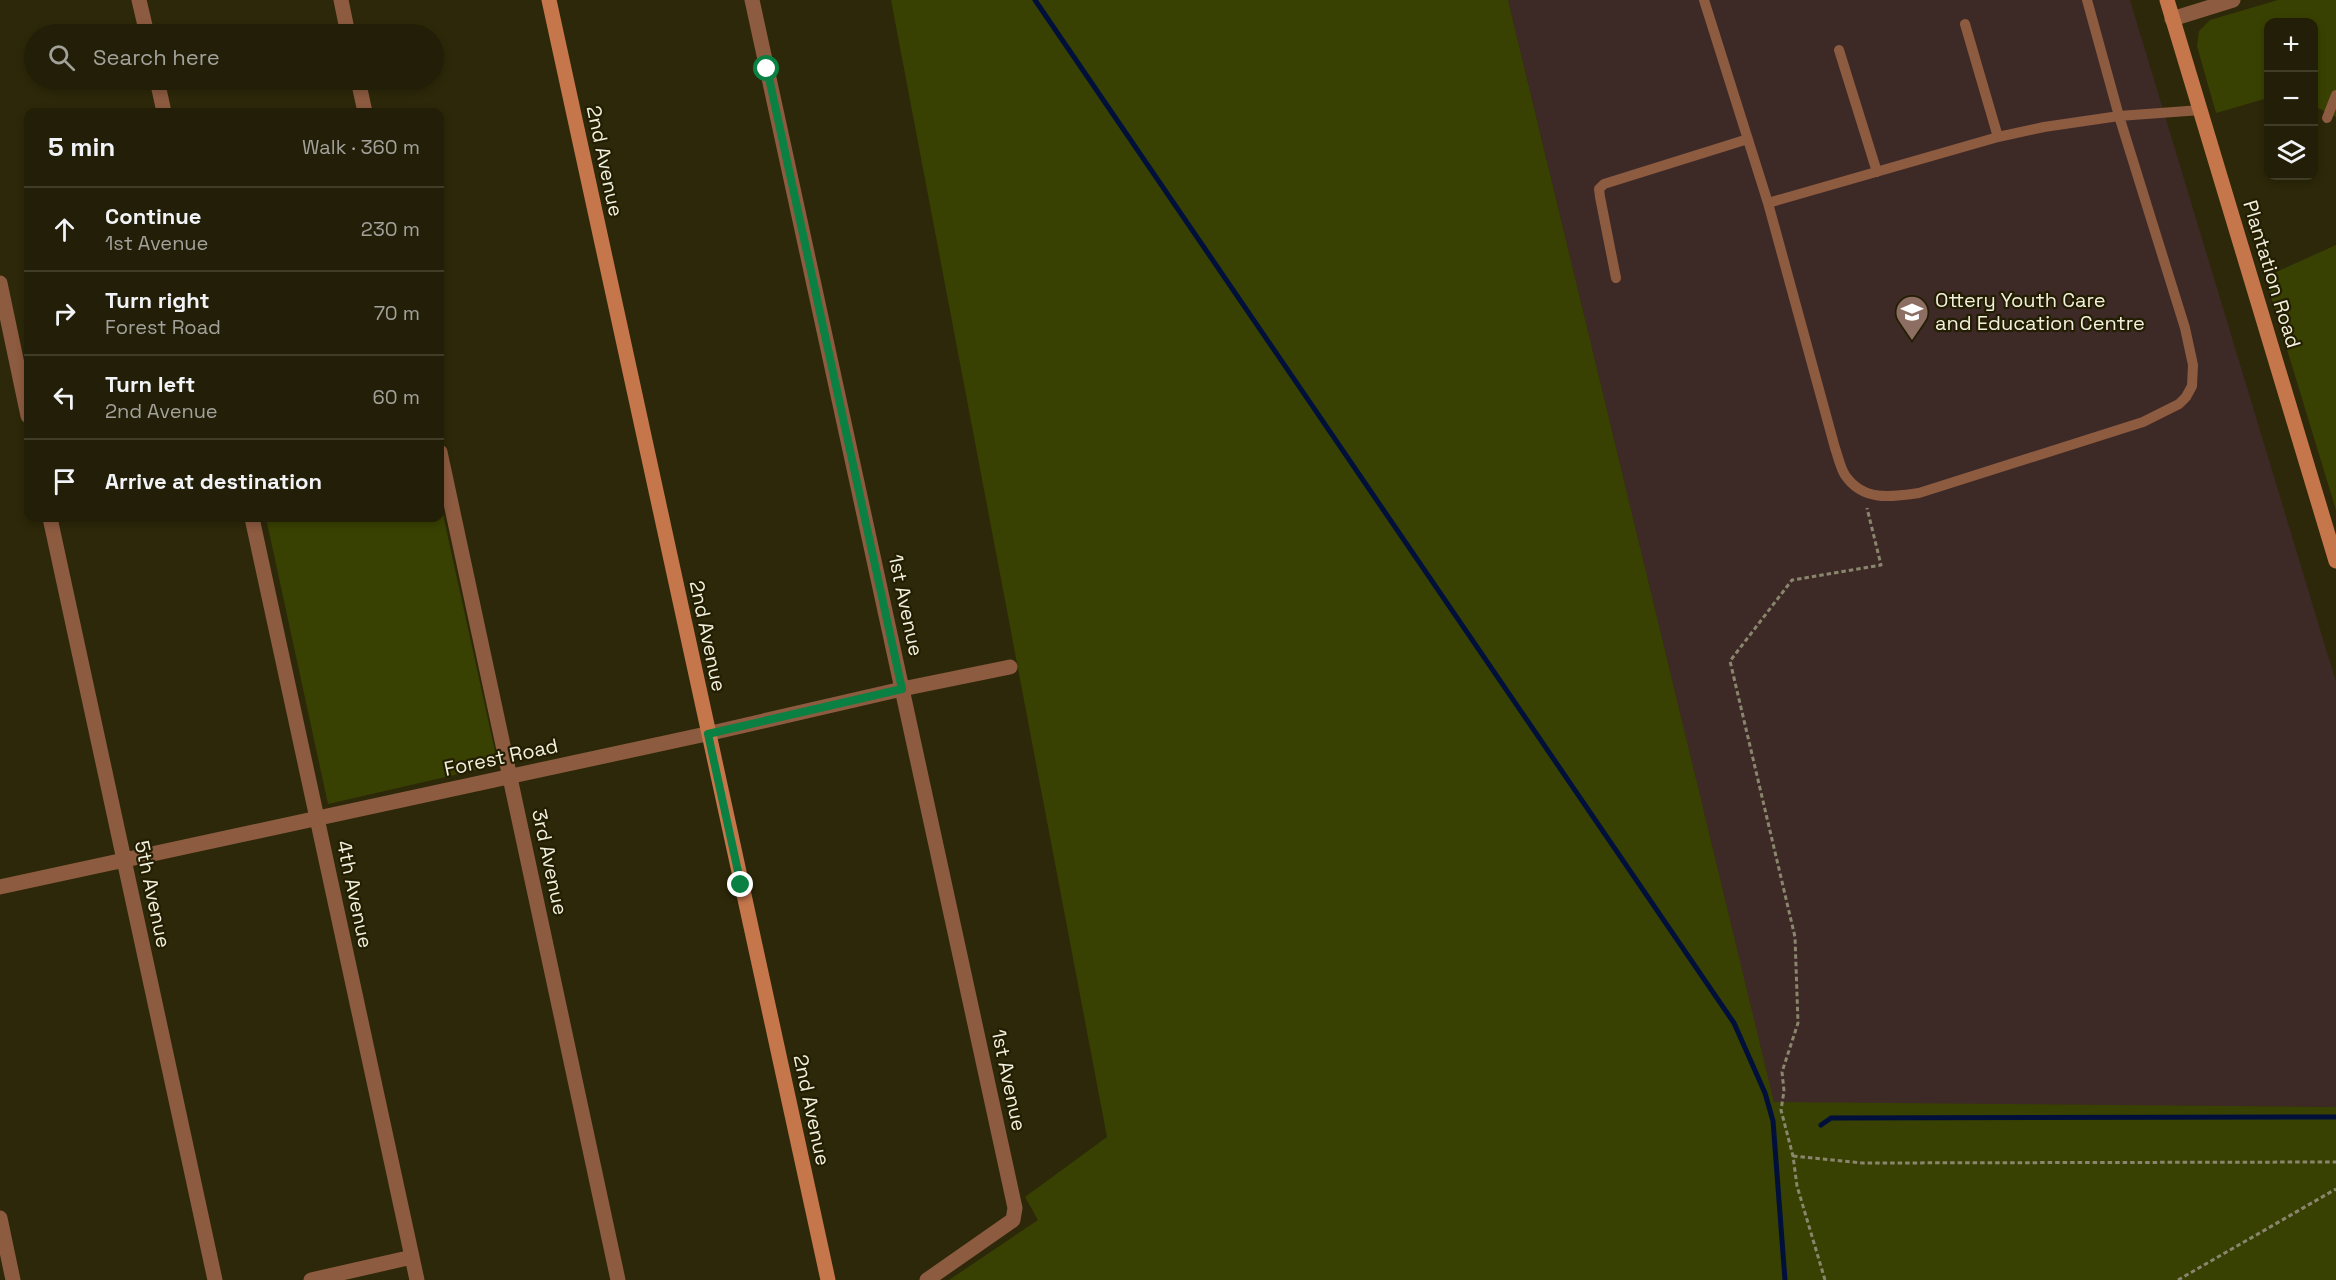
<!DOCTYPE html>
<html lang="en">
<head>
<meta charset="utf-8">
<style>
	body { margin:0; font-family:"Space Grotesk",sans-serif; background:#2e2b15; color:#f1f3f6 }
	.controls { position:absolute; right:18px; top:18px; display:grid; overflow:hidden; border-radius:12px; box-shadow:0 3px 9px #0003 }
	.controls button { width:54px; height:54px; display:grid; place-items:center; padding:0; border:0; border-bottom:2px solid #3f3c28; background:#221e07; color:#f1f3f6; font:30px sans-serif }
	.stop { position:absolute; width:18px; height:18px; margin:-14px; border:4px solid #0b8043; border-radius:50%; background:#fff }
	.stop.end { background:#0b8043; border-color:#fff; box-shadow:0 2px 6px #0008 }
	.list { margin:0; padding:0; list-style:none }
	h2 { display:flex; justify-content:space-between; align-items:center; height:78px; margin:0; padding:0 24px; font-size:26px }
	h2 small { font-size:20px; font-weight:400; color:#a2a29b }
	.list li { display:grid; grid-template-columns:39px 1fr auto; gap:18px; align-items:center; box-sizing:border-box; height:84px; padding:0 24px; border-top:2px solid #3f3c28 }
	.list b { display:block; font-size:22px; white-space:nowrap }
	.list p { margin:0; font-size:20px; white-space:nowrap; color:#a2a29b }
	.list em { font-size:20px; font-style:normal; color:#a2a29b }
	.icon { flex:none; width:33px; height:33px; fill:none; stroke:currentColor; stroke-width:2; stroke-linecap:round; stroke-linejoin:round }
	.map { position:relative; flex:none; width:2336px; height:1280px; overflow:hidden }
	.search { position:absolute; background:#221e07; box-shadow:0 3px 9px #0003; left:24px; top:24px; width:420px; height:66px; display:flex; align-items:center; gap:15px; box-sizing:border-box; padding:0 21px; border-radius:33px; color:#a2a29b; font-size:22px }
	.panel { position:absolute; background:#221e07; box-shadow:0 3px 9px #0003; left:24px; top:108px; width:420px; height:414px; border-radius:12px }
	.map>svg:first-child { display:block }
	.industrial { fill:#3d2926 }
	.green { fill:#394102 }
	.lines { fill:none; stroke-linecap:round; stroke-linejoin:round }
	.stream { stroke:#00103a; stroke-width:5 }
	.path { stroke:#8a866e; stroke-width:3; stroke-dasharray:4.5 3; stroke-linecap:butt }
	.lane { stroke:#8d5b40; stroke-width:10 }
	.street { stroke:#8d5b40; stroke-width:15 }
	.secondary { stroke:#c6764b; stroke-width:15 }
	.route { stroke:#0b8043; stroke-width:8 }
	.labels { text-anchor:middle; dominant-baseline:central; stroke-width:4.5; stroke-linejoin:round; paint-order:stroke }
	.street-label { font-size:20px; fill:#f1efdd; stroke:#231e01 }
	.poi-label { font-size:20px; fill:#f1efdd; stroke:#231e01; text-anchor:start }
</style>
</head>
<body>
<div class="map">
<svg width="2336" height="1280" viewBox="0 0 2336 1280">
	<rect width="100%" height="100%" fill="#2d2809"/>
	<path class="industrial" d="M1508,0H2130L2336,682V1107L1774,1103Z"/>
	<path class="green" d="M891,0H1508L1774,1102L2336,1107V1280H949L1038,1220L1025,1197L1107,1137Z
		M2278,0H2336V117L2314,106V22H2268V98L2216,113L2197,46L2199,31L2210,20Z
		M2336,245V510L2265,277Z
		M440,501L498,765L328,804L266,518H440Z"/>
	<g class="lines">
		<path class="stream" d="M1035,0L1734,1023L1765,1093L1773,1121L1785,1280
			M1821,1125L1831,1118L2336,1117"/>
		<path class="path" d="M1793,1156L1862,1163L2336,1162
			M1825,1280L1797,1186L1793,1156L1781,1110L1784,1091L1782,1072L1798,1023L1795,937L1730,661L1792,580L1881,565L1867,508
			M2178,1280L2336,1189"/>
		<path class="lane" d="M1704,0L1768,203L1835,448C1838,456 1840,467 1845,475C1863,502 1892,497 1919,493L2143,422L2179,404L2186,397L2192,386L2193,365L2185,328L2119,116L2087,0
			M1965,24L1998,137
			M1839,50L1877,172
			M2327,118L2336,95
			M1768,203L1998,137L2044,127L2119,116L2201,110
			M1616,278L1600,197L1599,189L1604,184L1748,139"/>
		<path class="street" d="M139,0L147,34
			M341,0L348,34
			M752,0L1015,1208L1013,1220L927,1280
			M2172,19L2233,0
			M157,80L164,112
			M358,80L365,112
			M0,283L28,416
			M440,452L618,1280
			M50,518L215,1280
			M252,518L417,1280
			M0,887L720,731L902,689L1010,667
			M0,1218L13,1280
			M311,1280L412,1257"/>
		<path class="secondary" d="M549,0L828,1280
			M2167,0L2336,561"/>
	</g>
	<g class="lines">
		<path class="route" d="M741,885L708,734L902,689L767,69"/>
	</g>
	<defs>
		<symbol id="school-pin" viewBox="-11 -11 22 30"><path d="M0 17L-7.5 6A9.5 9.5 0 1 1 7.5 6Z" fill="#8d6e63" stroke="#231e01"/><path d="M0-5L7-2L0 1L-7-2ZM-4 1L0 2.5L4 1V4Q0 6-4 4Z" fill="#fff"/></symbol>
	</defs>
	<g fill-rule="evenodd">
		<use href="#school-pin" x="1893" y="293" width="38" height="52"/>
	</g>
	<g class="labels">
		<g class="street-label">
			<text transform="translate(605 161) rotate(78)">2nd Avenue</text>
			<text transform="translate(2272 274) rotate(73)">Plantation Road</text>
			<text transform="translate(906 605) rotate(78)">1st Avenue</text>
			<text transform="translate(708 636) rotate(78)">2nd Avenue</text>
			<text transform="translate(501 757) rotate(-12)">Forest Road</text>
			<text transform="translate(550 862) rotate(78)">3rd Avenue</text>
			<text transform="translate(153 894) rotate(78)">5th Avenue</text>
			<text transform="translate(355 894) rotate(78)">4th Avenue</text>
			<text transform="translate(1009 1080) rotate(78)">1st Avenue</text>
			<text transform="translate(812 1110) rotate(78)">2nd Avenue</text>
		</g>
		<g class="poi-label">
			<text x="1935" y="300">Ottery Youth Care<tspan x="1935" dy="23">and Education Centre</tspan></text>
		</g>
	</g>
</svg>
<div class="controls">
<button>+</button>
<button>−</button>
<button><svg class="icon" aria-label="layers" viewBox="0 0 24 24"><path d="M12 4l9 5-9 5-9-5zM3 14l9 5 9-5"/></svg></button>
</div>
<div class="stop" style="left:767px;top:69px"></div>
<div class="stop end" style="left:741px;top:885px"></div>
<div class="search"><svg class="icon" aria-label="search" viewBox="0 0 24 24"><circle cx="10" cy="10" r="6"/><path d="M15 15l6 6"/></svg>Search here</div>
<section class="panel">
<h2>5 min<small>Walk · 360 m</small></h2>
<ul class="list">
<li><svg class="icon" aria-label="ahead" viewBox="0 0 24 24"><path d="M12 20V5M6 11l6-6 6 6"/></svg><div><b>Continue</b><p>1st Avenue</p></div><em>230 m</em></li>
<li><svg class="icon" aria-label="right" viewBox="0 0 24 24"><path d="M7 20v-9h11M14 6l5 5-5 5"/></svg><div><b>Turn right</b><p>Forest Road</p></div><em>70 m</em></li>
<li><svg class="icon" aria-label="left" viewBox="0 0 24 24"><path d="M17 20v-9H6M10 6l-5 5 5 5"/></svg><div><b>Turn left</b><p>2nd Avenue</p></div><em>60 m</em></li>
<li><svg class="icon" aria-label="arrive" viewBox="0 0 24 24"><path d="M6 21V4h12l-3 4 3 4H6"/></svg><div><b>Arrive at destination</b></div></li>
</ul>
</section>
</div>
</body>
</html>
